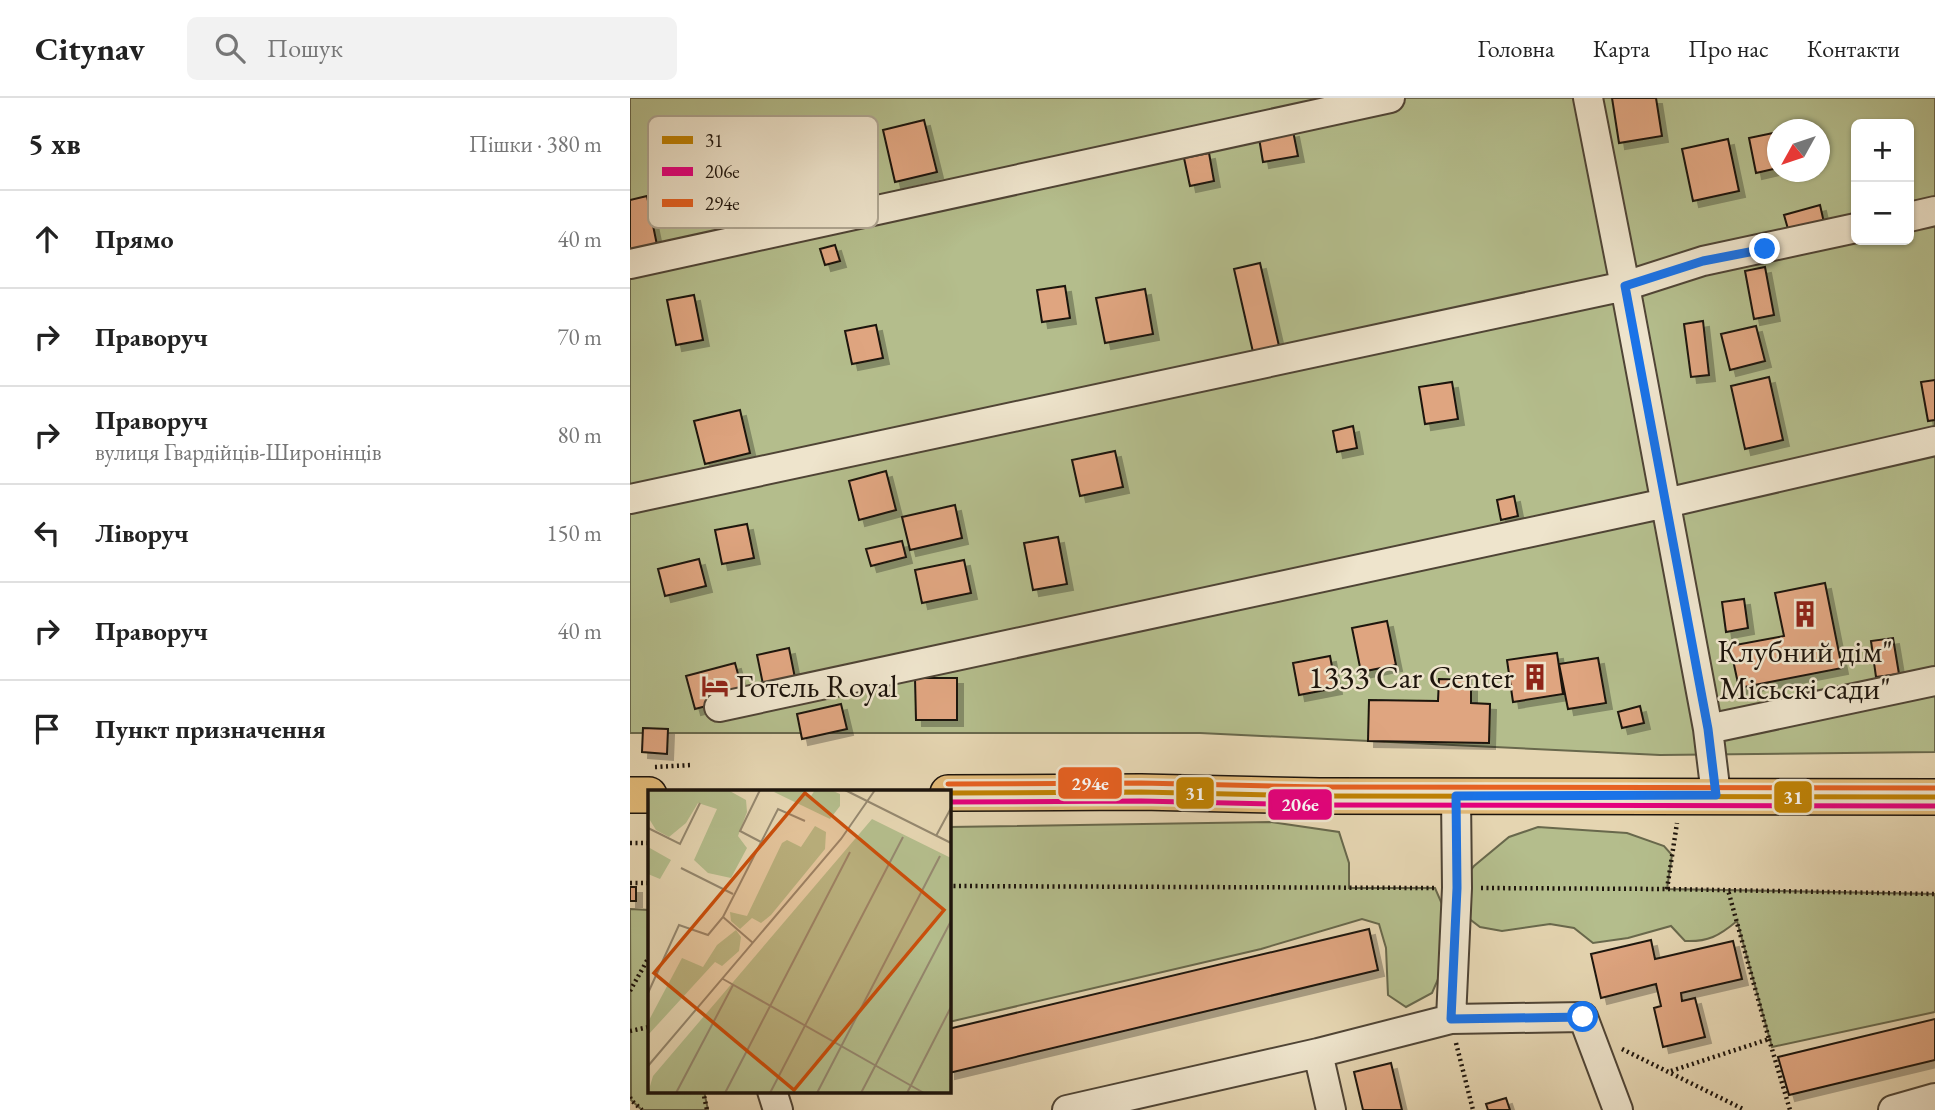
<!DOCTYPE html>
<html lang="uk">
<head>
<meta charset="utf-8">
<style>
	body { margin:0; font-family:"EB Garamond",serif; background:#f2f2f2; color:#222 }
	.controls { position:absolute; right:21px; top:21px; display:grid; overflow:hidden; border-radius:10px; box-shadow:0 2px 5px #0004 }
	.controls button { width:63px; height:63px; display:grid; place-items:center; padding:0; border:0; border-bottom:2px solid #e0e0e0; background:#fff; color:#222; font:35px sans-serif }
	.compass { position:absolute; left:1137px; top:21px; width:63px; height:63px; border-radius:50%; background:#fff; box-shadow:0 2px 5px #0004; rotate:230deg }
	.stop { position:absolute; width:21px; height:21px; margin:-16px; border:5px solid #1a73e8; border-radius:50%; background:#fff }
	.stop.end { background:#1a73e8; border-color:#fff; box-shadow:0 2px 7px #0008 }
	.list { margin:0; padding:0; list-style:none }
	h2 { display:flex; justify-content:space-between; align-items:center; height:91px; margin:0; padding:0 28px; font-size:30px }
	h2 small { font-size:23px; font-weight:400; color:#767676 }
	.list li { display:grid; grid-template-columns:46px 1fr auto; gap:21px; align-items:center; box-sizing:border-box; height:98px; padding:0 28px; border-top:2px solid #e0e0e0 }
	.list b { display:block; font-size:26px; white-space:nowrap }
	.list p { margin:0; font-size:23px; white-space:nowrap; color:#767676 }
	.list em { font-size:23px; font-style:normal; color:#767676 }
	.icon { flex:none; width:38px; height:38px; fill:none; stroke:currentColor; stroke-width:2; stroke-linecap:round; stroke-linejoin:round }
	.map { position:relative; flex:none; width:1305px; height:1012px; overflow:hidden }
	header { display:flex; align-items:center; gap:42px; box-sizing:border-box; height:98px; padding:0 35px; background:#fff; border-bottom:2px solid #e0e0e0 }
	header strong { font-size:33px }
	nav { display:flex; gap:38px; margin-inline-start:auto; font-size:24px }
	.search { width:490px; height:63px; background:#f2f2f2; display:flex; align-items:center; gap:18px; box-sizing:border-box; padding:0 24px; border-radius:10px; color:#767676; font-size:26px }
	main { display:flex }
	aside { flex:1; background:#fff }
	.map>svg:first-child { display:block }
	.green { fill:#b4bd8c; stroke:#68684c; stroke-width:2; fill-rule:evenodd }
	.building { fill:#dfa580; stroke:#1d140c; stroke-width:2; filter:url(#shadow) }
	.lines { fill:none; stroke-linecap:round; stroke-linejoin:round }
	.minor-casing { stroke:#4f4435; stroke-width:32 }
	.major-casing { stroke:#1d140c; stroke-width:38 }
	.path { stroke:#1d140c; stroke-width:4.5; stroke-dasharray:2 3.5; stroke-linecap:butt }
	.minor { stroke:#eee4cc; stroke-width:28 }
	.major { stroke:#e2ba78; stroke-width:35 }
	.bus-1-casing { stroke:#eee4cc; stroke-width:10 }
	.bus-2-casing { stroke:#eee4cc; stroke-width:10 }
	.bus-3-casing { stroke:#eee4cc; stroke-width:10 }
	.bus-1 { stroke:#c08203; stroke-width:5 }
	.bus-2 { stroke:#e5007d; stroke-width:5 }
	.bus-3 { stroke:#e76121; stroke-width:5 }
	.route { stroke:#1a73e8; stroke-width:9 }
	.labels { text-anchor:middle; dominant-baseline:central; stroke-width:5; stroke-linejoin:round; paint-order:stroke }
	.poi-label { font-size:32px; fill:#1d140c; stroke:#eee4cc }
	.inset-road { fill:none; stroke:#95886f; stroke-width:2 }
	.view { fill:#ca4f0c; fill-opacity:0.15; stroke:#ca4f0c; stroke-width:3.5 }
	.inset-edge { fill:none; stroke:#1d140c; stroke-width:3.5 }
	.key { fill:#eee4cc; stroke:#afa692; stroke-width:2 }
	.key-label { font-size:19px; fill:#1d140c }
	.line-badge { stroke:#eee4cc; stroke-width:2.5 }
	.badge-label { font-size:19px; text-anchor:middle; font-weight:bold; fill:#fff }
</style>
</head>
<body>
<header>
<strong>Citynav</strong>
<div class="search"><svg class="icon" aria-label="search" viewBox="0 0 24 24"><circle cx="10" cy="10" r="6"/><path d="M15 15l6 6"/></svg>Пошук</div>
<nav><a>Головна</a><a>Карта</a><a>Про нас</a><a>Контакти</a></nav>
</header>
<main>
<aside>
<h2>5 хв<small>Пішки · 380 m</small></h2>
<ul class="list">
<li><svg class="icon" aria-label="ahead" viewBox="0 0 24 24"><path d="M12 20V5M6 11l6-6 6 6"/></svg><div><b>Прямо</b></div><em>40 m</em></li>
<li><svg class="icon" aria-label="right" viewBox="0 0 24 24"><path d="M7 20v-9h11M14 6l5 5-5 5"/></svg><div><b>Праворуч</b></div><em>70 m</em></li>
<li><svg class="icon" aria-label="right" viewBox="0 0 24 24"><path d="M7 20v-9h11M14 6l5 5-5 5"/></svg><div><b>Праворуч</b><p>вулиця Гвардійців-Широнінців</p></div><em>80 m</em></li>
<li><svg class="icon" aria-label="left" viewBox="0 0 24 24"><path d="M17 20v-9H6M10 6l-5 5 5 5"/></svg><div><b>Ліворуч</b></div><em>150 m</em></li>
<li><svg class="icon" aria-label="right" viewBox="0 0 24 24"><path d="M7 20v-9h11M14 6l5 5-5 5"/></svg><div><b>Праворуч</b></div><em>40 m</em></li>
<li><svg class="icon" aria-label="arrive" viewBox="0 0 24 24"><path d="M6 21V4h12l-3 4 3 4H6"/></svg><div><b>Пункт призначення</b></div></li>
</ul>
</aside>
<div class="map">
<svg width="1305" height="1012" viewBox="0 0 1305 1012">
	<defs>
		<filter id="shadow"><feDropShadow dx="6" dy="6" stdDeviation="0" flood-color="#0004"/></filter>
	</defs>
	<rect width="100%" height="100%" fill="#e5d5b1"/>
	<filter id="stains"><feTurbulence type="fractalNoise" baseFrequency=".00286" numOctaves="4"/><feColorMatrix values="0 0 0 0 .2 0 0 0 0 .09 0 0 0 0 .02 0 0 0 .5 -.17"/></filter>
	<radialGradient id="worn" r=".72"><stop offset=".6" stop-color="#630" stop-opacity="0"/><stop offset="1" stop-color="#630" stop-opacity=".3"/></radialGradient>
	<path class="green" d="M0,0H1305V654L1030,657L570,635H0ZM1226,26H1279V142H1226ZM1148,32H1190V74H1148Z
		M641,724L709,734L719,765V790H805L812,806L816,828L812,872L802,895L776,909L758,897L756,850L749,826L732,821L631,851L319,924V729Z
		M908,729L997,735L1034,748L1042,757L1037,791L1305,796V914L1142,949L1107,823C1089,838 1078,844 1055,843L1041,828L998,840L963,845L944,830L920,826L872,833L850,829L833,816L835,779L844,768L879,739Z
		M0,811L19,812V993H74L78,1012H12L1,1002Z"/>
	<path class="building" d="M982,0H1026L1032,38L989,45Z
		M294,22L307,74L265,84L253,32Z
		M663,33L668,58L633,64L629,40Z
		M1148,34V70L1126,75L1119,40Z
		M1098,41L1109,93L1063,103L1052,51Z
		M579,55L584,83L560,88L554,60Z
		M17,98L27,147L0,153V102Z
		M1190,107L1195,129L1160,138L1154,117Z
		M205,147L210,163L195,167L190,151Z
		M630,165L649,248L623,254L604,171Z
		M1135,169L1144,217L1124,221L1115,173Z
		M435,188L440,220L412,224L407,192Z
		M515,191L523,236L475,245L466,200Z
		M64,197L73,242L46,247L37,202Z
		M1073,223L1079,277L1061,279L1054,226Z
		M246,227L253,260L222,266L215,233Z
		M1126,228L1135,263L1100,272L1091,236Z
		M1139,279L1153,342L1115,351L1101,288Z
		M1305,282V322L1298,323L1291,284Z
		M822,284L828,321L795,326L789,289Z
		M110,312L120,355L75,366L64,323Z
		M723,328L727,350L707,354L703,333Z
		M485,353L493,389L450,398L442,362Z
		M256,373L266,412L229,422L219,383Z
		M884,398L888,418L871,422L867,402Z
		M325,407L332,440L280,452L272,419Z
		M117,426L124,460L92,466L85,432Z
		M428,439L437,486L403,492L394,445Z
		M272,443L276,459L241,468L236,451Z
		M69,461L76,488L35,498L28,471Z
		M334,462L341,495L292,505L285,472Z
		M1195,485L1212,570L1109,590L1100,548L1154,538L1145,495Z
		M1114,501L1118,530L1096,534L1092,504Z
		M757,523L766,567L731,574L722,530Z
		M1263,540L1269,576L1246,579L1241,543Z
		M159,550L167,590L135,596L127,557Z
		M927,555L933,596L883,604L877,562Z
		M700,558L706,590L669,597L663,565Z
		M968,560L976,605L938,611L929,566Z
		M105,565L114,598L65,611L56,578Z
		M285,580H327V622H286Z
		M809,581L841,582V605L860,606L859,645L738,643L739,602L808,603Z
		M211,606L217,631L172,641L167,616Z
		M1010,608L1014,625L992,630L988,614Z
		M13,630L38,631L37,656L12,654Z
		M0,789H6V803H0Z
		M739,831L748,872L319,975L318,931Z
		M1021,842L1025,861L1103,843L1112,881L1051,895L1052,903L1065,900L1075,939L1033,949L1024,910L1031,908L1026,886L971,900L961,856Z
		M1305,921V962L1159,997L1148,959Z
		M761,965L772,1012H733L724,974Z
		M876,1000L880,1012H858L856,1006Z"/>
	<g class="lines">
		<defs>
			<path id="minor" d="M958,0L995,188L1078,631L1086,697
				M1279,119L1305,113
				M0,166L760,0
				M0,401L995,188L1073,163L1226,130
				M89,609L1036,405L1305,343
				M1078,631L1305,583
				M821,921L827,790L826,698
				M688,955L701,1012
				M142,993L148,1012
				M437,1012L688,955L821,921L953,919L988,1012
				M1263,1012L1305,1000"/>
			<path id="major" d="M318,695L511,694L689,698L1305,699
				M0,697H19"/>
		</defs>
		<use href="#minor" class="minor-casing"/>
		<use href="#major" class="major-casing"/>
		<path class="path" d="M25,669L62,667
			M0,745H19
			M0,785H19
			M318,788L804,790
			M851,790L1037,791L1305,796
			M1037,791L1047,725
			M0,893L19,859
			M0,933L19,929
			M1139,941L1160,1012
			M826,945L843,1012
			M992,951L1115,1012
			M1041,973L1139,941L1098,792
			M73,993L77,1012
			M0,999L1,1002L12,1012"/>
		<use href="#minor" class="minor"/>
		<use href="#major" class="major"/>
		<defs>
			<path id="bus-1" d="M318,695L511,694L689,698L1305,699"/>
			<path id="bus-2" d="M318,704L511,703L689,707L1305,708"/>
			<path id="bus-3" d="M318,686L511,685L689,689L1305,690"/>
		</defs>
		<use href="#bus-1" class="bus-1-casing"/>
		<use href="#bus-2" class="bus-2-casing"/>
		<use href="#bus-3" class="bus-3-casing"/>
		<use href="#bus-1" class="bus-1"/>
		<use href="#bus-2" class="bus-2"/>
		<use href="#bus-3" class="bus-3"/>
	</g>
	<g class="lines">
		<path class="route" d="M953,919L821,921L827,790L826,698L1086,697L1078,631L995,188L1073,163L1135,151"/>
	</g>
	<defs>
		<symbol id="building-bare" viewBox="-9 -9 18 18"><path d="M-4-6H4V6H1V3H-1V6H-4ZM-2.5-4.3h1.7v1.8h-1.7ZM.8-4.3h1.7v1.8H.8ZM-2.5-1h1.7V.8h-1.7ZM.8-1h1.7V.8H.8Z" fill="#8f2418" stroke="#eee4cc" stroke-width="2.5" paint-order="stroke"/></symbol>
		<symbol id="hotel-bare" viewBox="-9 -9 18 18"><path d="M-6-4.5h1.5V1H6V5H4.5V3h-9V5H-6ZM-4 0a1.8 1.8 0 1 1 3.6 0ZM.5 0V-2.5h3Q6-2.5 6 0Z" fill="#8f2418" stroke="#eee4cc" stroke-width="2.5" paint-order="stroke"/></symbol>
	</defs>
	<g fill-rule="evenodd">
		<use href="#building-bare" x="1156" y="497" width="38" height="38"/>
		<use href="#building-bare" x="886" y="560" width="38" height="38"/>
		<use href="#hotel-bare" x="66" y="569" width="38" height="38"/>
	</g>
	<g class="labels">
		<g class="poi-label">
			<text x="1175" y="553">Клубний дім"<tspan x="1175" dy="37">Місьскі сади"</tspan></text>
			<text x="884" y="579" text-anchor="end">1333 Car Center</text>
			<text x="106" y="588" text-anchor="start">Готель Royal</text>
		</g>
	</g>
	<g transform="translate(18 692)">
		<rect width="303" height="303" fill="#e5d5b1"/>
		<path d="M2,0H80L98,10L99,22L90,46L99,58L83,88L60,83L46,70L69,19L50,13L38,33L21,47L8,40L0,27ZM132,0H155L163,6L167,0H183L192,4V16L182,29L126,2ZM224,29L303,68V303H0L5,286ZM167,36L178,42L177,59L123,125L113,133L104,128L92,139L83,131L82,122L99,126L134,53L139,50L153,57ZM0,57L23,70L12,89L0,84ZM88,140L93,147L91,161L74,176L67,172L0,245V232L34,168L55,177L69,155Z" fill="#b4bd8c"/>
		<path class="inset-road" d="M112,0L92,41L113,52M197,0L303,53M0,38L32,54L52,13M288,46L303,18M33,78L85,104M75,127L105,153M75,189L276,303M0,203L31,135L60,145L75,127L130,19L157,31M0,276L193,49L227,0M28,303L85,195M77,303L202,62M122,303L255,47M169,303L292,66M213,303L303,131M259,303L303,217"/>
		<path class="view" d="M157,3L296,120L146,300L6,183Z"/>
		<rect width="303" height="303" class="inset-edge"/>
	</g>
	<rect x="18" y="18" width="230" height="112" rx="10" class="key"/>
	<rect x="32" y="38" width="31" height="8" fill="#c08203"/>
	<rect x="32" y="69" width="31" height="9" fill="#e5007d"/>
	<rect x="32" y="101" width="31" height="8" fill="#e76121"/>
	<g class="key-label">
		<text x="75" y="49">31</text>
		<text x="75" y="80">206е</text>
		<text x="75" y="112">294е</text>
	</g>
	<g class="line-badge">
		<rect x="427" y="668" width="66" height="34" rx="7" fill="#e76121"/>
		<rect x="545" y="678" width="40" height="34" rx="7" fill="#c08203"/>
		<rect x="1143" y="682" width="40" height="34" rx="7" fill="#c08203"/>
		<rect x="637" y="690" width="66" height="33" rx="7" fill="#e5007d"/>
	</g>
	<g class="badge-label">
		<text x="460" y="692">294е</text>
		<text x="565" y="702">31</text>
		<text x="1163" y="706">31</text>
		<text x="670" y="713">206е</text>
	</g>
	<rect width="100%" height="100%" filter="url(#stains)"/>
	<rect width="100%" height="100%" fill="url(#worn)"/>
</svg>
<div class="controls">
<button>+</button>
<button>−</button>
</div>
<svg class="compass" viewBox="-18 -18 36 36"><path d="M0-13l5 13h-10z" fill="#e53935"/><path d="M0 13l5-13h-10z" fill="#767676"/></svg>
<div class="stop" style="left:953px;top:919px"></div>
<div class="stop end" style="left:1135px;top:151px"></div>
</div>
</main>
</body>
</html>
